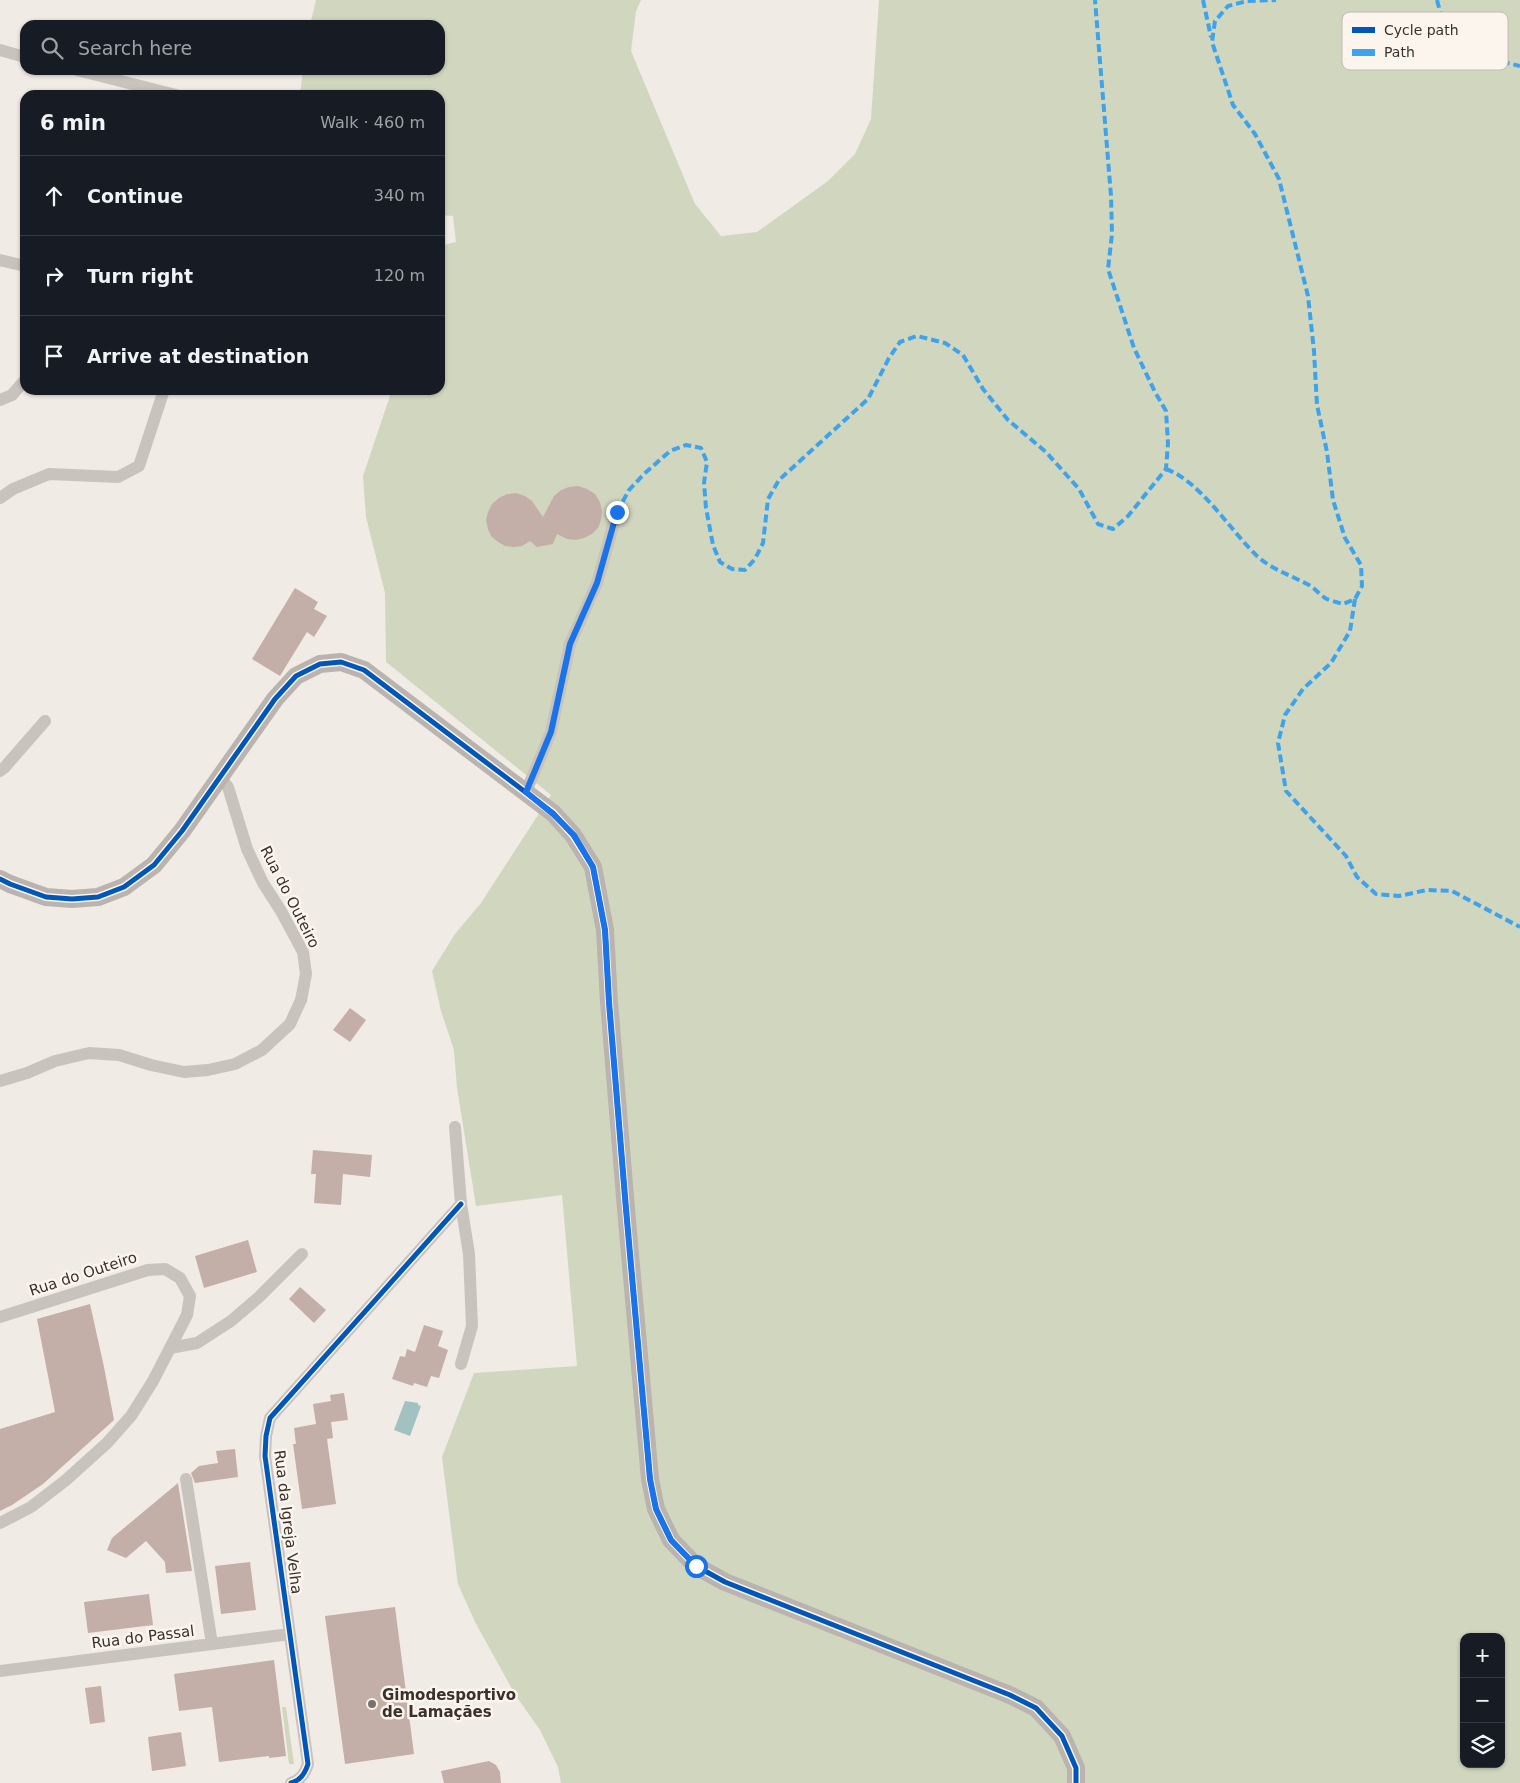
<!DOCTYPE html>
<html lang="en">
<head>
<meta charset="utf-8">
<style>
	body { margin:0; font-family:"DejaVu Sans",sans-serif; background:#242831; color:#f1f3f6 }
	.controls { position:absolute; right:15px; bottom:15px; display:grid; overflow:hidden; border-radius:10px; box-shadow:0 1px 4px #0004 }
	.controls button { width:45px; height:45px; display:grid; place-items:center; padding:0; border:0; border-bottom:1px solid #363941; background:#171b24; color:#f1f3f6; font:25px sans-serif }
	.stop { position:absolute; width:15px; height:15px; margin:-11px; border:4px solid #1a73e8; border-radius:50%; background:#fff }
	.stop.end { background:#1a73e8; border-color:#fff; box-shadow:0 1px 5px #0008 }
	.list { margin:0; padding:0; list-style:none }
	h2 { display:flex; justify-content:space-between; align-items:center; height:65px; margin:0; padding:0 20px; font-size:21px }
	h2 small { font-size:16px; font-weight:400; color:#9ea1a6 }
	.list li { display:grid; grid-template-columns:32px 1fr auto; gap:15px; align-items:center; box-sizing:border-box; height:80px; padding:0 20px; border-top:1px solid #363941 }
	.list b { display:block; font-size:19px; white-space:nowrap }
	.list em { font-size:16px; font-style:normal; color:#9ea1a6 }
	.icon { flex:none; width:28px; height:28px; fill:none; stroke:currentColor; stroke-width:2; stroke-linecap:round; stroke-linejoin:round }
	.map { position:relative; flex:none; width:1520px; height:1783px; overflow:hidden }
	.search { position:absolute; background:#171b24; box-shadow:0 1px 4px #0004; left:20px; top:20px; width:425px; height:55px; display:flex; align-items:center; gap:12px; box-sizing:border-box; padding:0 18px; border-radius:15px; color:#9ea1a6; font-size:19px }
	.panel { position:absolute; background:#171b24; box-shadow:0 1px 4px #0004; left:20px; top:90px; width:425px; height:305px; border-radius:15px }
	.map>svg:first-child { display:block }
	.green { fill:#d1d6bf; fill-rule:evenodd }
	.water { fill:#a1c2c1 }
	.building { fill:#c3afa7 }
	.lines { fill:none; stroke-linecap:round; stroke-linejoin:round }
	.street { stroke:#c9c3be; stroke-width:12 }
	.secondary { stroke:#bab3ae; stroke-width:18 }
	.quiet { stroke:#3fa3eb; stroke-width:4; stroke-dasharray:8 4; stroke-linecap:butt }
	.cycleway-casing { stroke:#fbf5ee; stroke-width:8 }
	.cycleway { stroke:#0057b8; stroke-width:5 }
	.route { stroke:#1a73e8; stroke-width:6 }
	.poi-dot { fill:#7a716c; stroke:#fbf5ee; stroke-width:2 }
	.labels { text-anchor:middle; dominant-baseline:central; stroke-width:5; stroke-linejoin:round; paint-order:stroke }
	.street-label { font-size:15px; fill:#3b302b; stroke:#fbf5ee }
	.poi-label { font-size:15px; font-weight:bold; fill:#3b302b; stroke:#fbf5ee; text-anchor:start }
	.key { fill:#fbf5ee; stroke:#c1bab4; stroke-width:1 }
	.key-label { font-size:14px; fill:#3b302b }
</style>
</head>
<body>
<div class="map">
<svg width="1520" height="1783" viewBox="0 0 1520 1783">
	<rect width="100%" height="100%" fill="#f0ebe5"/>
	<path class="green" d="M316,0H641L636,11L631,51L695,204L721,236L757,232L828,181L855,154L871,119L879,0H1520V1783H561L558,1767L540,1730L516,1696L475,1622L458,1584L442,1457L474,1373L577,1366L562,1195L476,1206L457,1088L454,1050L441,1011L432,971L455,934L481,903L551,795L386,662L385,593L366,517L363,476L392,390H440V246L456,242L453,216L440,215V95H300L303,70H440V25H310ZM1464,1637H1501V1764H1464Z
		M282,1707H286L294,1764H289Z"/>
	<path class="water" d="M405,1401L418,1403V1405L421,1406L410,1436L394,1430Z"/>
	<path class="building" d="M578,486L587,489L595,494L600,502L602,511L601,520L598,528L592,534L584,538L576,540L567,539L557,534L553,544L537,547L530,541L522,546L514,547L505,546L498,542L491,536L488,529L486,520L488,512L492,504L499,498L507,494L516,493L525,496L532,501L543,517L554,496L561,490L569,487Z
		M295,588L318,602L314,609L327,616L314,637L307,632L280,676L252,659Z
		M350,1008L366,1020L350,1042L333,1030Z
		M313,1150L372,1155L370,1177L343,1174L341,1205L314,1203L316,1174H311Z
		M248,1240L257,1272L204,1288L195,1256Z
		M300,1287L326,1310L314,1323L289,1299Z
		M90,1304L104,1367L114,1420L43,1484L12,1505L0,1511V1429L55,1412L37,1319Z
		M424,1325L443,1331L438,1346L448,1350L439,1378L431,1376L427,1387L414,1383L413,1386L392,1379L400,1356L405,1357L407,1349L415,1352Z
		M344,1393L348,1420L331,1422L333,1438L327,1439L336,1504L302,1509L293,1444H296L294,1428L316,1424L313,1404L331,1401L330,1395Z
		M235,1449L238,1477L195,1483L191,1473L199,1466L218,1463L216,1451Z
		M178,1483L192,1571L166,1573L165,1562L146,1541L126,1558L107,1550L112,1538Z
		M250,1562L256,1610L221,1614L215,1566Z
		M149,1594L153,1625L88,1633L84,1602Z
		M395,1607L414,1754L345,1764L325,1616Z
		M274,1660L286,1756L269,1758V1756L219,1762L212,1707L179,1711L174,1674Z
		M101,1686L105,1722L90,1724L85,1688Z
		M181,1732L186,1766L152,1771L148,1737Z
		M489,1761L496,1765L500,1772L501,1783H444L441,1771Z"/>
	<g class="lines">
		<path class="street" d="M0,50L25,57
			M77,70L176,95
			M0,260L25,266
			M0,400L12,395L25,380
			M0,498L13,489L49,474L118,477L139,466L164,390
			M0,771L4,768L45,721
			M526,792L551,732L570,644L597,583L617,512
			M0,1081L27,1073L55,1061L89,1053L119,1055L151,1065L184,1072L208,1070L235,1064L262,1050L290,1024L301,1000L306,974L303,952L281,911L263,883L247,849L228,787L219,776
			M455,1127L461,1204L469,1254L472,1326L461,1364
			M0,1317L148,1270L165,1269L180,1278L190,1296L187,1315L153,1381L131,1416L107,1443L66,1480L31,1507L0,1523
			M170,1348L197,1343L231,1321L259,1297L302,1254
			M186,1479L212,1644
			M0,1671L290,1634
			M291,1783C301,1780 305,1773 308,1764L265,1456L266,1436L270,1418L461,1204"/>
		<path class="secondary" d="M0,879L10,884L46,897L72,899L98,897L124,887L154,865L182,831L275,699L296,676L320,664L341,662L364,670L553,813L573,835L593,867L605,930L609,1002L626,1209L650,1479L656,1509L671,1540L696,1566L725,1582L1010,1695L1036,1708L1062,1736L1076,1768V1783"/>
		<path class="quiet" d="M1203,0L1211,37
			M1437,0C1449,50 1474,55 1520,66
			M1166,469C1200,481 1230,530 1257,556C1271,569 1290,575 1307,584C1314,587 1319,594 1325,598C1330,601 1337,602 1343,604L1355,599L1362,586L1361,565L1345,538L1333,500L1327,452L1317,405L1314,351L1308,296L1279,179L1255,134L1233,105L1212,42L1215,21L1228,6L1247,1L1276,0
			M617,512L629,490L644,474L670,451L686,445L701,448L707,462L704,483L706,508L713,545L720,562L732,569L745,570L755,559L763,543L768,499L779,480L868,399L889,358L900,342L917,336L945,343L963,355L983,389L1008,420L1046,452L1079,489L1098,524L1113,529L1128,516L1166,469L1168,443L1166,411L1155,392L1134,348L1108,269L1112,234L1111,196L1095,0
			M1355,599L1350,631L1331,663L1303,689L1285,715L1278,743L1286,791L1346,856L1357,877L1376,894L1399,896L1427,890L1452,891L1520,927"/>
		<defs>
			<path id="cycleway" d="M0,879L10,884L46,897L72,899L98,897L124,887L154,865L182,831L275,699L296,676L320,664L341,662L364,670L553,813L573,835L593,867L605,930L609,1002L626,1209L650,1479L656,1509L671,1540L696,1566L725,1582L1010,1695L1036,1708L1062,1736L1076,1768V1783
				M291,1783C301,1780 305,1773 308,1764L265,1456L266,1436L270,1418L461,1204"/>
		</defs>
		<use href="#cycleway" class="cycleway-casing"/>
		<use href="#cycleway" class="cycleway"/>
	</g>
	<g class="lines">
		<path class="route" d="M617,512L597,583L570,644L551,732L526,792L553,814L574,835L593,867L605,930L609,1002L626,1209L650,1479L656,1509L671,1540L696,1566"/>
	</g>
	<circle class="poi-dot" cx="372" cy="1704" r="5"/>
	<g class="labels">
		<g class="street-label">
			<text transform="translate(290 897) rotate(63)">Rua do Outeiro</text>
			<text transform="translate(83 1274) rotate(-18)">Rua do Outeiro</text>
			<text transform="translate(288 1522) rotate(83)">Rua da Igreja Velha</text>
			<text transform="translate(143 1637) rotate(-7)">Rua do Passal</text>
		</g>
		<g class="poi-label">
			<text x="382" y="1695">Gimodesportivo<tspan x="382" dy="17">de Lamaçães</tspan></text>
		</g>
	</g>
	<rect x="1342" y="12" width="166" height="58" rx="8" class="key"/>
	<rect x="1352" y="27" width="23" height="6" fill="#0057b8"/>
	<rect x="1352" y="49" width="23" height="7" fill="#3fa3eb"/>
	<g class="key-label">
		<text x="1384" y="35">Cycle path</text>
		<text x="1384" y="57">Path</text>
	</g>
</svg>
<div class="controls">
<button>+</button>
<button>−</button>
<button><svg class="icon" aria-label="layers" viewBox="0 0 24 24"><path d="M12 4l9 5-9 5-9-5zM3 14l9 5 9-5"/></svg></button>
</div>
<div class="stop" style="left:696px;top:1566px"></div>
<div class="stop end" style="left:617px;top:512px"></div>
<div class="search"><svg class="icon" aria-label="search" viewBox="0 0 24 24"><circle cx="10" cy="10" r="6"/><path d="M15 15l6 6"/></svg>Search here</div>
<section class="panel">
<h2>6 min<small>Walk · 460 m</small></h2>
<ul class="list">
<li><svg class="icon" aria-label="ahead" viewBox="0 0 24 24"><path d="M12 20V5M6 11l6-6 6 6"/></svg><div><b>Continue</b></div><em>340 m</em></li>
<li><svg class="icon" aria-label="right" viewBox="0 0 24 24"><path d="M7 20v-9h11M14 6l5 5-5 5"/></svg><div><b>Turn right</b></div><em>120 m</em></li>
<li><svg class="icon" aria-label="arrive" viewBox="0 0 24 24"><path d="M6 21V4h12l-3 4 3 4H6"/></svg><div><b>Arrive at destination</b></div></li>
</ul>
</section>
</div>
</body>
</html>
